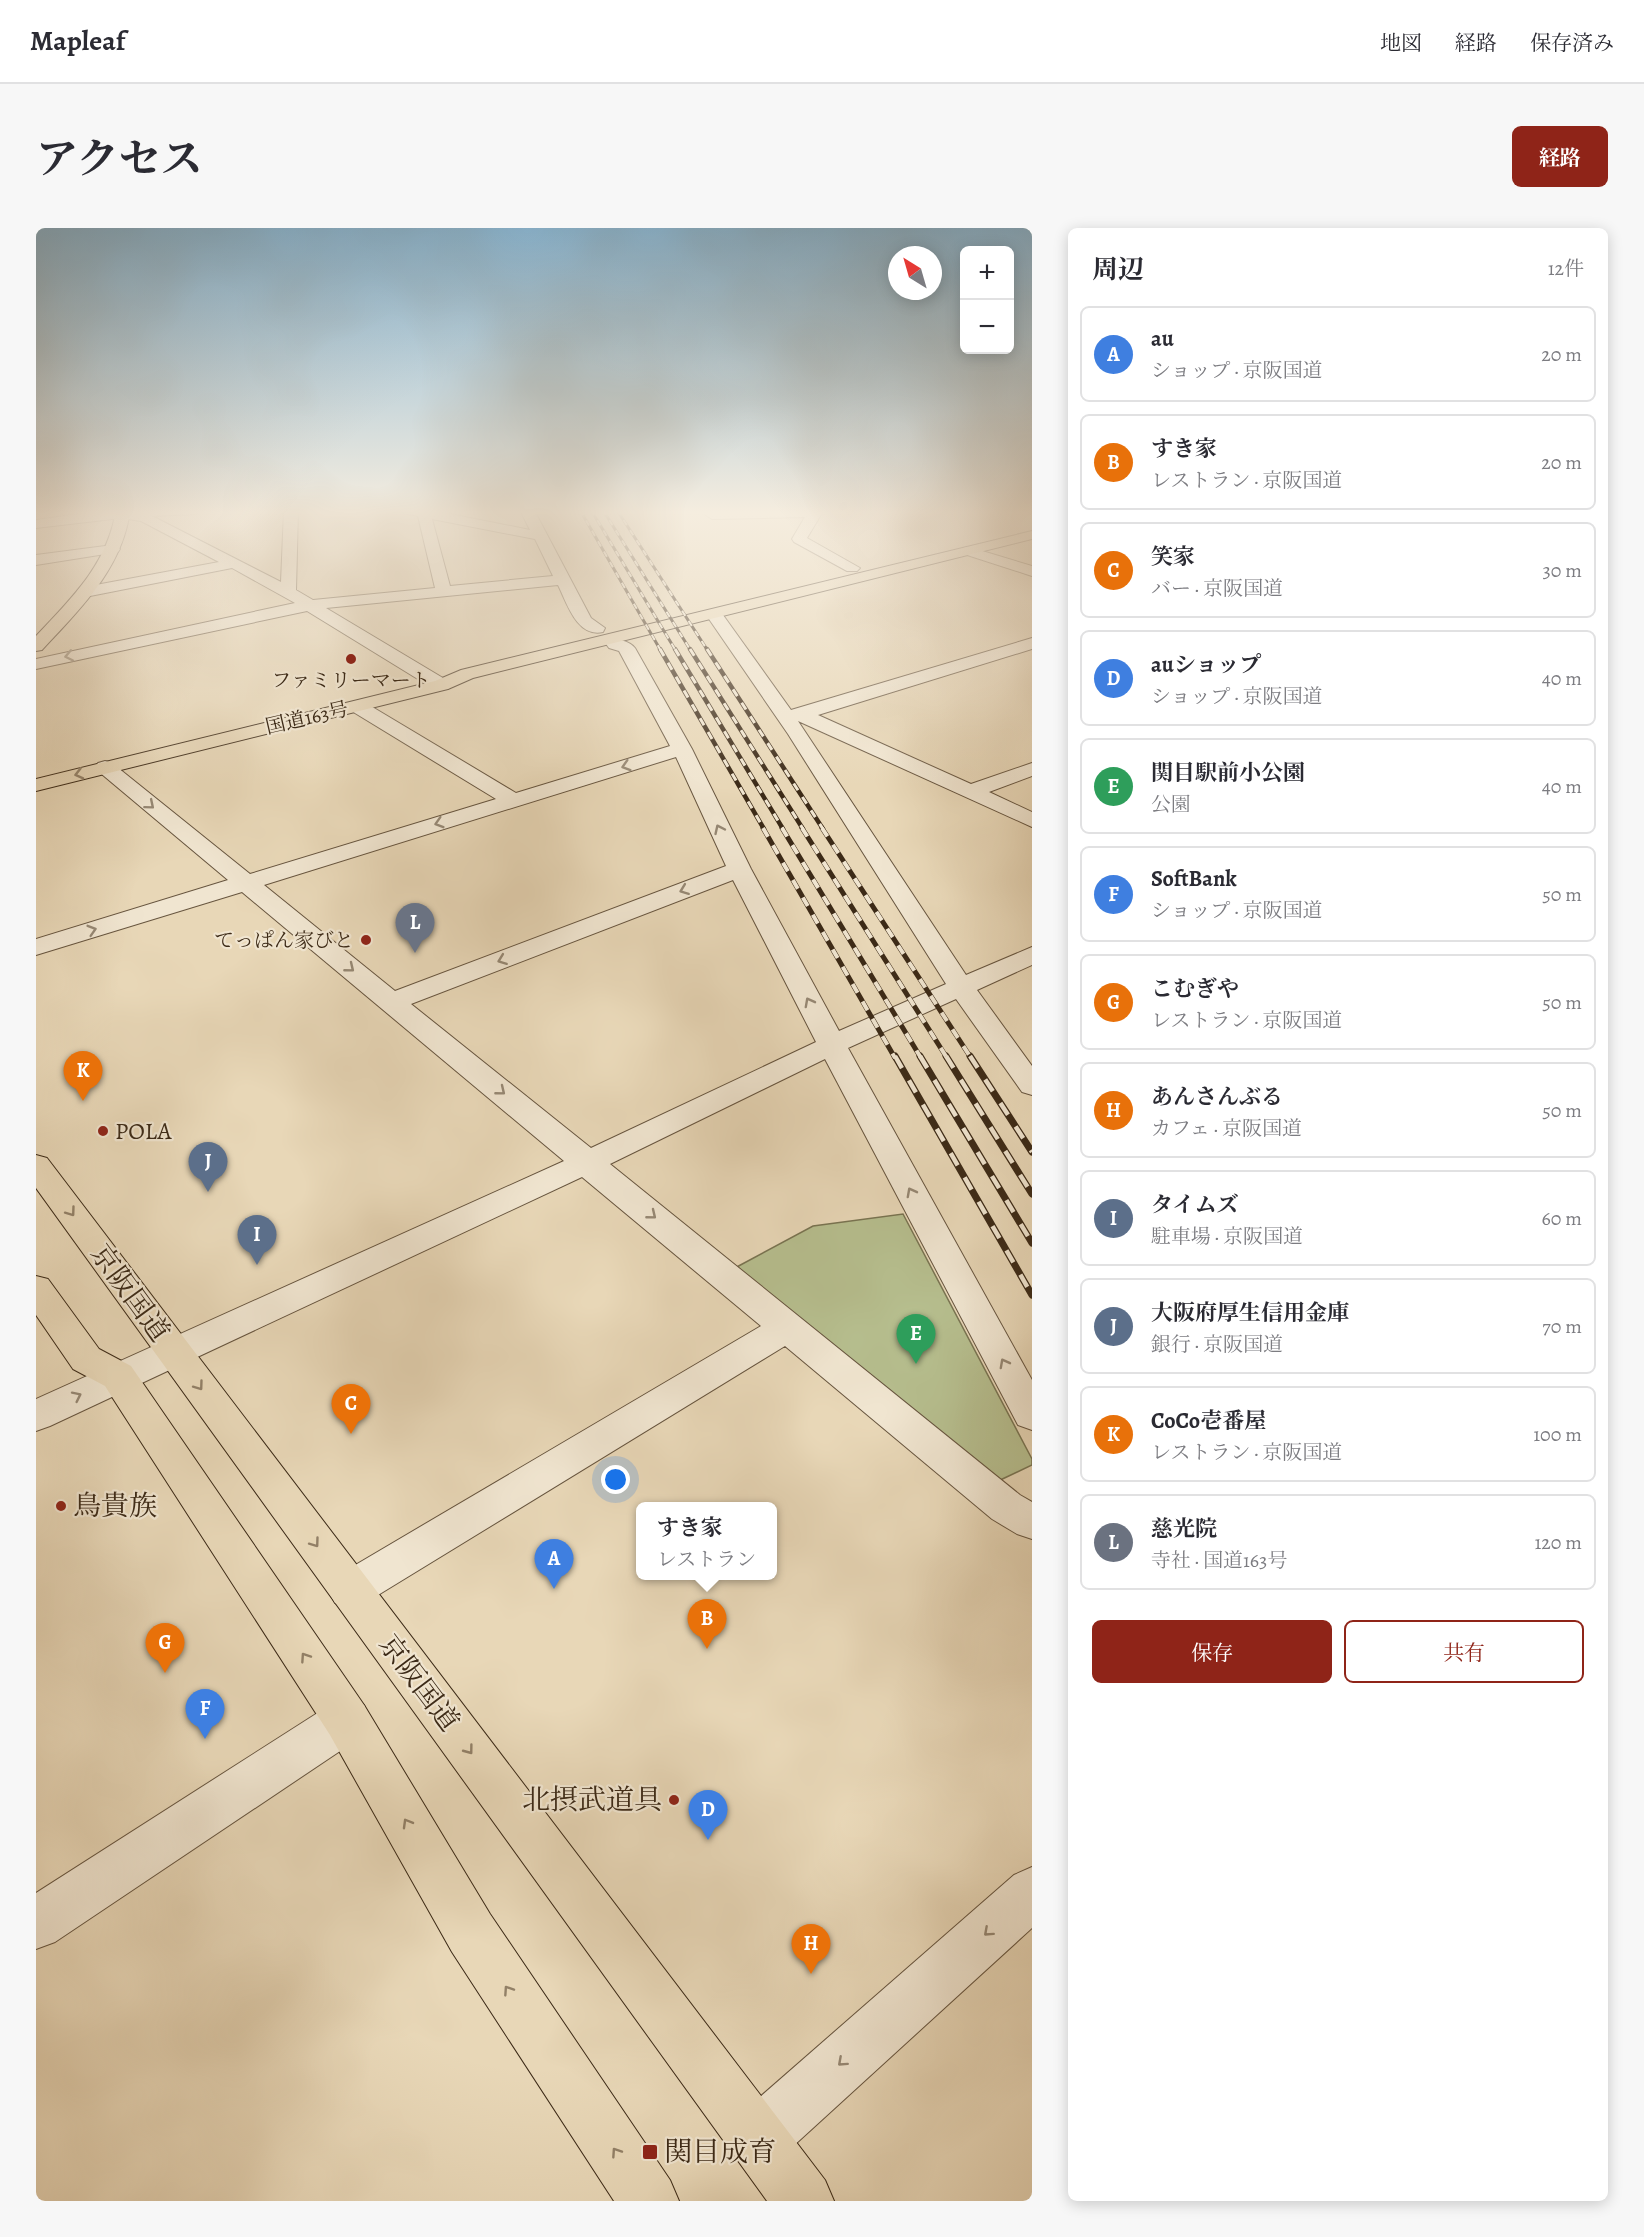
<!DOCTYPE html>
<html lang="ja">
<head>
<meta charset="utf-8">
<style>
	body { margin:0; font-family:Alegreya,"Noto Serif JP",serif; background:#f7f7f7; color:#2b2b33 }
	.controls { position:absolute; right:18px; top:18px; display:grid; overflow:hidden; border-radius:9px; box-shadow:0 3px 15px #0003 }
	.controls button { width:54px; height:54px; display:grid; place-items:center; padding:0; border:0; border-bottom:2px solid #e1e1e2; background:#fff; color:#2b2b33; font:30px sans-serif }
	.compass { position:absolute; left:852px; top:18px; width:54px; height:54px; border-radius:50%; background:#fff; box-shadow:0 3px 15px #0003; rotate:323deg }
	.you { position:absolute; left:580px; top:1252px; width:21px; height:21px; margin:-15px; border:4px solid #fff; border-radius:50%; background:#1a73e8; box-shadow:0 0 0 9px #1a73e833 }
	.badge { display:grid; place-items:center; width:39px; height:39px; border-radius:50%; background:#8f2418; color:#fff; font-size:20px; font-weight:700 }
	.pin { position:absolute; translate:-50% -50px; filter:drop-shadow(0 2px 3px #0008) }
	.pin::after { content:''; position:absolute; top:32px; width:21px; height:18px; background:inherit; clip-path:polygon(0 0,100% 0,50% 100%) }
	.popup { position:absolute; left:600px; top:1274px; width:141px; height:78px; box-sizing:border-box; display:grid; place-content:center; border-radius:9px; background:#fff; filter:drop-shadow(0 2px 4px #0005); font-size:20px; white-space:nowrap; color:#7c7c81 }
	.popup b { font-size:22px; color:#2b2b33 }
	.popup::after { content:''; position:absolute; left:50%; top:100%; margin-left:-12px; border:12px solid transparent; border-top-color:#fff }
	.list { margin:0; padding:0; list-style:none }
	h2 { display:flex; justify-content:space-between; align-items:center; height:78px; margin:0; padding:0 24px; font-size:26px }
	h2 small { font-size:20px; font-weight:400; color:#7c7c81 }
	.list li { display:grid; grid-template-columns:39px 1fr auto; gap:18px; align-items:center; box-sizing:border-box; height:96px; margin:0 12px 12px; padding:0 12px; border:2px solid #e1e1e2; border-radius:9px }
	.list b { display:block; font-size:22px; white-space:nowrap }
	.list p { margin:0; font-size:20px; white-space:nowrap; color:#7c7c81 }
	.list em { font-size:20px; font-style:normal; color:#7c7c81 }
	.actions { display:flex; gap:12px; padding:18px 24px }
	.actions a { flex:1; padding:14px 0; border:2px solid #8f2418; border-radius:9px; text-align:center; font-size:21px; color:#8f2418 }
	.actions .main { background:#8f2418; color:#fff }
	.map { position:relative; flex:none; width:996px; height:1973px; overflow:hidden; border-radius:9px }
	header { display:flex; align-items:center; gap:36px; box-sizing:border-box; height:84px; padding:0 30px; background:#fff; border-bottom:2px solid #e1e1e2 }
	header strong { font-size:28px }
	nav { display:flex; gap:33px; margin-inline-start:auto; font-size:21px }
	.intro { display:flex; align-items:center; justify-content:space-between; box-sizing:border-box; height:144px; padding:0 36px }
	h1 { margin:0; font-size:42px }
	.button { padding:15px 27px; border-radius:9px; background:#8f2418; color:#fff; font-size:21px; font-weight:700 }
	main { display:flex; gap:36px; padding:0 36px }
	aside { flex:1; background:#fff; border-radius:9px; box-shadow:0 3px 15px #0003 }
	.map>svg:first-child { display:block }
	.green { fill:#b6be8e; stroke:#797452; stroke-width:1.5 }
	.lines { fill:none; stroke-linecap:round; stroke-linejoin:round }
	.minor-casing { stroke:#67553f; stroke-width:2 }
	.major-casing { stroke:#3c2a17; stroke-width:2 }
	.highway-casing { stroke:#3c2a17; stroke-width:2 }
	.minor { fill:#f0e5d0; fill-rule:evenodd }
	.major { fill:#e8d7b7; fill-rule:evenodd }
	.highway { fill:#e8d7b7; fill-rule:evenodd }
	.rail-far3-casing { stroke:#3c2a17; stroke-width:3 }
	.rail-far2-casing { stroke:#3c2a17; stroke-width:4.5 }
	.rail-far1-casing { stroke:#3c2a17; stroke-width:5 }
	.rail-casing { stroke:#3c2a17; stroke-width:7 }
	.rail-far3 { stroke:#f0e5d0; stroke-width:2; stroke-dasharray:6; stroke-linecap:butt }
	.rail-far2 { stroke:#f0e5d0; stroke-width:3; stroke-dasharray:8; stroke-linecap:butt }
	.rail-far1 { stroke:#f0e5d0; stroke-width:4; stroke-dasharray:10; stroke-linecap:butt }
	.rail { stroke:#f0e5d0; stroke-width:4.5; stroke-dasharray:14; stroke-linecap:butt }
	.oneway { stroke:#968874 }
	.oneway2 { stroke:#928067 }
	.poi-dot { fill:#8f2418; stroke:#f0e5d0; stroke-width:2 }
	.labels { text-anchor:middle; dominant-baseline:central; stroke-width:4.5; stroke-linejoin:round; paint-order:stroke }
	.far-poi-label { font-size:20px; fill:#3c2a17; stroke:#f0e5d0 }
	.far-street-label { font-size:20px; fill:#3c2a17; stroke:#f0e5d0 }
	.poi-label { font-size:24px; fill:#3c2a17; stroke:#f0e5d0; text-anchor:start }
	.near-street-label { font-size:28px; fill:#3c2a17; stroke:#f0e5d0 }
	.near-poi-label { font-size:28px; fill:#3c2a17; stroke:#f0e5d0; text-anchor:start }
</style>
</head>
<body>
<header>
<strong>Mapleaf</strong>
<nav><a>地図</a><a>経路</a><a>保存済み</a></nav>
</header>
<div class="intro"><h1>アクセス</h1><a class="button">経路</a></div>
<main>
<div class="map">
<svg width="996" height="1973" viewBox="0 0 996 1973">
	<rect width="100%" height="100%" fill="#e8d7b7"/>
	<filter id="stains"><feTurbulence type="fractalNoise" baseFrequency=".00333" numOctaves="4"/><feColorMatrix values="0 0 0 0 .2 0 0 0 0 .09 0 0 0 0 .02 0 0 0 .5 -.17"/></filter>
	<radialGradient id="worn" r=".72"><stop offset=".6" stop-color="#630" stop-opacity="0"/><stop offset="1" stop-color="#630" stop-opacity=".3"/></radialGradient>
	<path class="green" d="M867,986L996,1231V1237L960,1254L697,1041L777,998Z"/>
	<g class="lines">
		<defs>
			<path id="minor" d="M69,282H166L159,286L116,288L245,354L248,282H262L260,362L277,372L399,360L382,288L367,285L365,282H394L494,302L484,282H498L555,390L569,400L567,404C541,410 531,375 522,357L290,380L412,453L414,457L412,461H398L271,383L0,441V431L259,375L196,340L49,369L43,367L41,364L43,361L49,359L183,334L105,293L85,290L0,300V292ZM396,291L499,311L517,348L414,358Z
				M662,282H784L786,285L771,310L824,340L821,343H811L758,314L756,311L769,289L676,291Z
				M77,317L84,321L82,324L0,337V327Z
				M933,319L996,338V348L928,326L926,323L928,320Z
				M681,386L687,387L755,482L996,410V421L782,487L935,556L996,535V548L953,564L996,584V599L762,493L930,747L996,719V737L941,762L996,838V867L986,864L920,771L812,820L996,1152V1202L982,1197L789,831L574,936L984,1267L996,1274V1311L981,1306L956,1291L749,1118L329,1375L314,1381L299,1375L292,1362L299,1349L725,1098L546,949L14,1198L0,1203V1171L528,933L206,664L0,727V711L192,652L62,543L59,539L62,535L69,533L76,535L214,646L460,571L314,482L311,478L314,474H328L480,565L634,518L583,423L573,420L570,416L573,412C581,410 594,413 599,420L656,521L715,641L803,803L910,756L752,506L673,391ZM640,529L690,638L359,763L228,657ZM697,652L780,814L555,920L375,776Z
				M311,1470L328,1477L334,1492L328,1507L19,1714L0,1721V1665L294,1477Z
				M996,1639V1700L743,1931L722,1939L701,1931L693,1910L701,1889L978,1647Z"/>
			<path id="major" d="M80,282H94C87,340 44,381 6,422L0,423V408C36,370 72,335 80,282Z"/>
			<path id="highway" d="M996,303V311L437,450L412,461L0,563V551L399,453L425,442Z
				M0,927L11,930L789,1952L798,1973H731L0,960Z
				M0,1048L12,1051L63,1121L95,1138L328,1477L454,1686L634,1952L643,1973H578L416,1724L294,1507L69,1158L37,1141L0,1087Z"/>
		</defs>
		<use href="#minor" class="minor-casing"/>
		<use href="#major" class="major-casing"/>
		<use href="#highway" class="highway-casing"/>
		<use href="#minor" class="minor"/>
		<use href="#major" class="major"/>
		<use href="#highway" class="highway"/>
		<defs>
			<path id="rail-far3" d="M544,282L625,423
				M555,282L640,423
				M567,282L655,423
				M581,282L672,423"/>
			<path id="rail-far2" d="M624,421L728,601
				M639,421L747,601
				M654,421L767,601
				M671,421L787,601"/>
			<path id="rail-far1" d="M727,600L859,830
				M746,600L885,830
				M766,600L911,830
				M786,600L935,830"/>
			<path id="rail" d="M859,828L996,1067
				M884,828L996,1015
				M910,828L996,966
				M934,828L996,924"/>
		</defs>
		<use href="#rail-far3" class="rail-far3-casing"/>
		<use href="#rail-far2" class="rail-far2-casing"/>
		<use href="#rail-far1" class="rail-far1-casing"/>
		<use href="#rail" class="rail-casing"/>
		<use href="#rail-far3" class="rail-far3"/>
		<use href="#rail-far2" class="rail-far2"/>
		<use href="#rail-far1" class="rail-far1"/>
		<use href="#rail" class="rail"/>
	</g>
	<defs><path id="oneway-chevron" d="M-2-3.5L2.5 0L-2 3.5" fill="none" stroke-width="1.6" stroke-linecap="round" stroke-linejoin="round" transform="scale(1.5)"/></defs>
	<g class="oneway">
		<use href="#oneway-chevron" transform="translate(33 428) rotate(168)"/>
		<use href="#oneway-chevron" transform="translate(590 538) rotate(163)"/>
		<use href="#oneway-chevron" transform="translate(114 577) rotate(40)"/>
		<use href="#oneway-chevron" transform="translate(403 595) rotate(163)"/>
		<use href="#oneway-chevron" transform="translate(683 601) rotate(-115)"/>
		<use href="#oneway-chevron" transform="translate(648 662) rotate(159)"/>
		<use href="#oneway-chevron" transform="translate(56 702) rotate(-17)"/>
		<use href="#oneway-chevron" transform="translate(466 732) rotate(159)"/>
		<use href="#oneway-chevron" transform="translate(314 740) rotate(39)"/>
		<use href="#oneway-chevron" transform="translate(773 774) rotate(-118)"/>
		<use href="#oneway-chevron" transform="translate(465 863) rotate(39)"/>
		<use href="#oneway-chevron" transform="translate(875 964) rotate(-118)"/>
		<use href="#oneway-chevron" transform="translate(616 987) rotate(39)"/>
		<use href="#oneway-chevron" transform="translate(968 1135) rotate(-118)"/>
		<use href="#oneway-chevron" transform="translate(41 1168) rotate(-26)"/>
		<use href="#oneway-chevron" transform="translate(952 1704) rotate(138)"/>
		<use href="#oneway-chevron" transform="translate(806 1834) rotate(138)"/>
	</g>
	<g class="oneway2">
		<use href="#oneway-chevron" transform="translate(43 546) rotate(166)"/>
		<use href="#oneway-chevron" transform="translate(35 984) rotate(54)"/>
		<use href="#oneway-chevron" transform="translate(163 1158) rotate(54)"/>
		<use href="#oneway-chevron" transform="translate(279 1315) rotate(54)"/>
		<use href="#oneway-chevron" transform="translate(269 1429) rotate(-124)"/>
		<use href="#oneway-chevron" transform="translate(433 1522) rotate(53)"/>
		<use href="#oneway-chevron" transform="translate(371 1595) rotate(-120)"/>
		<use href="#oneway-chevron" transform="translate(472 1762) rotate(-124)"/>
		<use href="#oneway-chevron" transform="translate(580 1924) rotate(-124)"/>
	</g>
	<linearGradient id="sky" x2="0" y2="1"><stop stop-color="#88b6d4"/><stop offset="0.51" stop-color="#f5eddf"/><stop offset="1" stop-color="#f5eddf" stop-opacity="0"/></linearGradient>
	<rect width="996" height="558" fill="url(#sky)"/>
	<g class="poi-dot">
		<circle cx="315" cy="431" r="6"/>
		<circle cx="330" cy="712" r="6"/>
		<circle cx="67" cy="903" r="6"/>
		<circle cx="25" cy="1278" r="6"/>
		<circle cx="638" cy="1572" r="6"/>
		<rect x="606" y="1916" width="16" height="16" rx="3"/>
	</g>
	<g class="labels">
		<g class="far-poi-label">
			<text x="315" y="452">ファミリーマート</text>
			<text x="318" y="712" text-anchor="end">てっぱん家びと</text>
		</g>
		<g class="far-street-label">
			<text transform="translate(271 490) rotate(-13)">国道163号</text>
		</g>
		<g class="poi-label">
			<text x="79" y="903">POLA</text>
		</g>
		<g class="near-street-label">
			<text transform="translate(94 1065) rotate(54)">京阪国道</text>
			<text transform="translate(383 1455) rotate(53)">京阪国道</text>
		</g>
		<g class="near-poi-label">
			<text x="37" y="1278">鳥貴族</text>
			<text x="626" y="1572" text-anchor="end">北摂武道具</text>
			<text x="628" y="1924">関目成育</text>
		</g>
	</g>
	<rect width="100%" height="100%" filter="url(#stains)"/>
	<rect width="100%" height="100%" fill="url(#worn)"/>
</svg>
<div class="controls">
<button>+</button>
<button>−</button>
</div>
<svg class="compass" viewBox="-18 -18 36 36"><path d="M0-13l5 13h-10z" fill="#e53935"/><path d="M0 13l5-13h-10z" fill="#7c7c81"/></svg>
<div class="you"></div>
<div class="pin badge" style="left:518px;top:1361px;background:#3f7fe0">A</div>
<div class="pin badge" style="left:671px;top:1421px;background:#e8710a">B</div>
<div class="popup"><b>すき家</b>レストラン</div>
<div class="pin badge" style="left:315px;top:1206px;background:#e8710a">C</div>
<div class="pin badge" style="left:672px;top:1612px;background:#3f7fe0">D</div>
<div class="pin badge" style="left:880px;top:1136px;background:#2e9e5b">E</div>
<div class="pin badge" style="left:169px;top:1511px;background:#3f7fe0">F</div>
<div class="pin badge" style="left:129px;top:1445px;background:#e8710a">G</div>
<div class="pin badge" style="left:775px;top:1746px;background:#e8710a">H</div>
<div class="pin badge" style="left:221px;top:1037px;background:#5c6f8a">I</div>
<div class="pin badge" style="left:172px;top:964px;background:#5c6f8a">J</div>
<div class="pin badge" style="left:47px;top:873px;background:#e8710a">K</div>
<div class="pin badge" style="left:379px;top:725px;background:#6b7280">L</div>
</div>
<aside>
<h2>周辺<small>12件</small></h2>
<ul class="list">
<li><span class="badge" style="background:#3f7fe0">A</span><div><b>au</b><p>ショップ · 京阪国道</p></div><em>20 m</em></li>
<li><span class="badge" style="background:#e8710a">B</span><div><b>すき家</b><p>レストラン · 京阪国道</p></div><em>20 m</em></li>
<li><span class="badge" style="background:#e8710a">C</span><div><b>笑家</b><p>バー · 京阪国道</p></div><em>30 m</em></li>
<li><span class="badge" style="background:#3f7fe0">D</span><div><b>auショップ</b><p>ショップ · 京阪国道</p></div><em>40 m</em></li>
<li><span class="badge" style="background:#2e9e5b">E</span><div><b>関目駅前小公園</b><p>公園</p></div><em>40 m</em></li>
<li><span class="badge" style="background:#3f7fe0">F</span><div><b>SoftBank</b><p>ショップ · 京阪国道</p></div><em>50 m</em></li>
<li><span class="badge" style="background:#e8710a">G</span><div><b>こむぎや</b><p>レストラン · 京阪国道</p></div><em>50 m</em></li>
<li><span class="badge" style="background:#e8710a">H</span><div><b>あんさんぶる</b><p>カフェ · 京阪国道</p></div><em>50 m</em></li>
<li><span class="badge" style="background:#5c6f8a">I</span><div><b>タイムズ</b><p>駐車場 · 京阪国道</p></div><em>60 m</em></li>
<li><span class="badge" style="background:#5c6f8a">J</span><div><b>大阪府厚生信用金庫</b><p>銀行 · 京阪国道</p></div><em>70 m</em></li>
<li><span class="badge" style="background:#e8710a">K</span><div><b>CoCo壱番屋</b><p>レストラン · 京阪国道</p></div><em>100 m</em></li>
<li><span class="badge" style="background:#6b7280">L</span><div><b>慈光院</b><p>寺社 · 国道163号</p></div><em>120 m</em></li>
</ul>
<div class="actions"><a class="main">保存</a><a>共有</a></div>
</aside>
</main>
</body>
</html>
